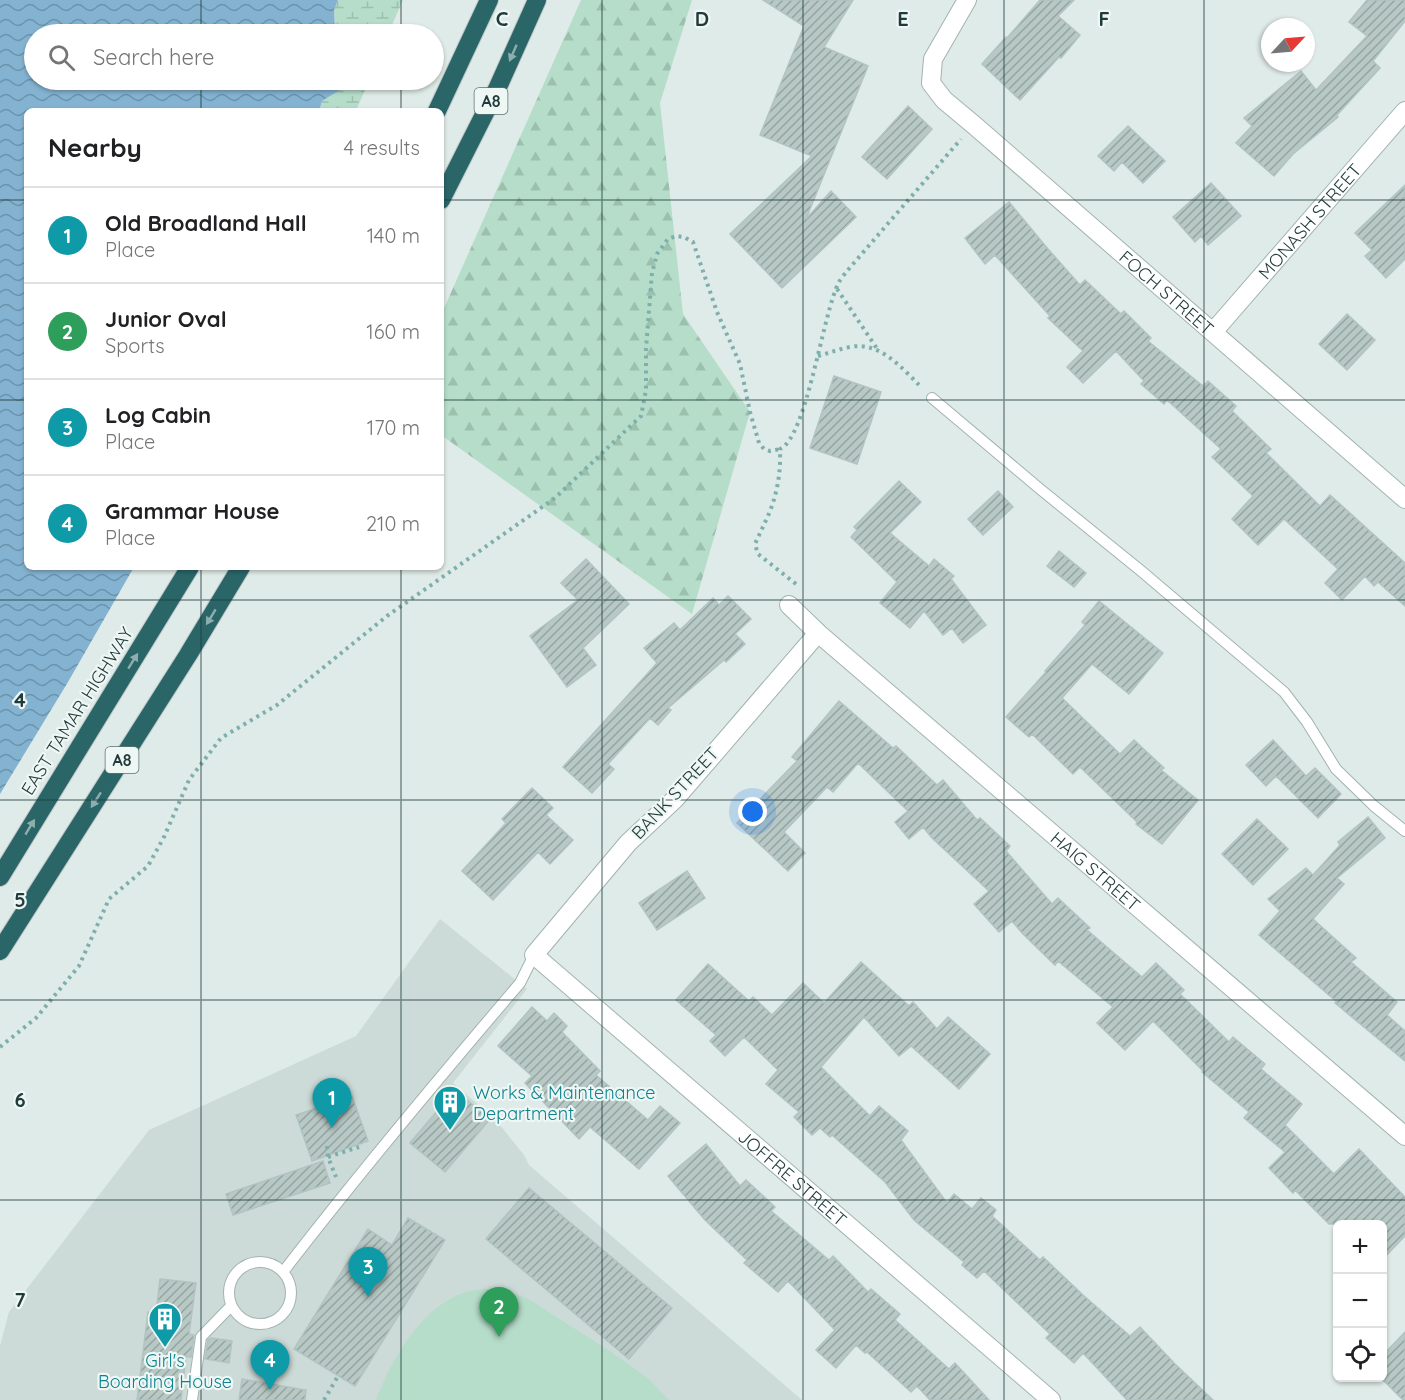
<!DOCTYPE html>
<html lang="en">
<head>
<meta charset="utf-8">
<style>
	body { margin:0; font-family:Quicksand,sans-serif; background:#f2f2f2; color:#202124 }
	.controls { position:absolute; right:18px; bottom:18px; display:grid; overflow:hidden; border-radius:9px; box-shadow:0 2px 4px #0004 }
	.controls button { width:54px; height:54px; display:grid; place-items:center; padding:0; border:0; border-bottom:2px solid #e0e0e0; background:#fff; color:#202124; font:30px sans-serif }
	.compass { position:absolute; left:1261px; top:18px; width:54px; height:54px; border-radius:50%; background:#fff; box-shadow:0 2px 4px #0004; rotate:64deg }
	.you { position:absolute; left:753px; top:812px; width:21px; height:21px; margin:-15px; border:4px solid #fff; border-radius:50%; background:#1a73e8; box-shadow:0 0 0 9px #1a73e833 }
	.badge { display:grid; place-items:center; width:39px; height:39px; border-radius:50%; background:#7c3aed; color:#fff; font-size:20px; font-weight:700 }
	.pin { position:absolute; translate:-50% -50px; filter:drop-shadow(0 2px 3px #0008) }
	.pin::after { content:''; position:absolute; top:32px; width:21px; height:18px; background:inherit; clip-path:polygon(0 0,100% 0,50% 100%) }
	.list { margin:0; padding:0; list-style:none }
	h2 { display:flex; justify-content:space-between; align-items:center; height:78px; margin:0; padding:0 24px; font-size:26px }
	h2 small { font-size:20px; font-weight:400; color:#757577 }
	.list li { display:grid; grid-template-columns:39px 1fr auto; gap:18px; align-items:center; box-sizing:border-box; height:96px; padding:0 24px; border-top:2px solid #e0e0e0 }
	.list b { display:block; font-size:22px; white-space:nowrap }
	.list p { margin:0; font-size:20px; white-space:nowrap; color:#757577 }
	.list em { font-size:20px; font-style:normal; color:#757577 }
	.icon { flex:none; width:33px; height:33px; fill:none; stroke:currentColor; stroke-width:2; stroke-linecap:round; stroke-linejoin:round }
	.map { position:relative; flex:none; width:1405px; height:1400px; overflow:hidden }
	.search { position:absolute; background:#fff; box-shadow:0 2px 4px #0004; left:24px; top:24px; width:420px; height:66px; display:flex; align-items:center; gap:15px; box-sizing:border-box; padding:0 21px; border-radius:33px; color:#757577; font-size:22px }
	.panel { position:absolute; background:#fff; box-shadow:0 2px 4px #0004; left:24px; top:108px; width:420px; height:462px; border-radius:9px }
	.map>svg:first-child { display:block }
	.built { fill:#cddbd8 }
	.grass { fill:#b6ddca }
	.forest { fill:url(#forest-firs) }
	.wetland { fill:url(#wetland-marsh) }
	.water { fill:url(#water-waves) }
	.building { fill:url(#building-hatch); stroke:#b1c4c1; stroke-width:1.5 }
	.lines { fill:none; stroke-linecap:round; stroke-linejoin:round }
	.lane-casing { stroke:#a2b3b0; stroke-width:12 }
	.street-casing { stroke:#a2b3b0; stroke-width:20 }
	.highway-casing { stroke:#c0c8c8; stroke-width:20 }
	.path { stroke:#7eafac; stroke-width:4; stroke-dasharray:3 4.5; stroke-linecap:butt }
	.lane { stroke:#fff; stroke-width:10 }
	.street { stroke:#fff; stroke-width:18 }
	.highway { stroke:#2a6668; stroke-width:18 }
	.oneway { fill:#8caeae }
	.grid { fill:none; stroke:#1f3b3a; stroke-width:1.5; stroke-opacity:0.55 }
	.labels { text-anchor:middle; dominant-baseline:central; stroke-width:4.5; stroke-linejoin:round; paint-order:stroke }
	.shield { fill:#eff7f5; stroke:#5d7372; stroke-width:1.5 }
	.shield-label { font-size:16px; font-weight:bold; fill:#1f3b3a }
	.street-label { font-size:18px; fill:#1f3b3a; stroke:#eff7f5 }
	.culture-label { font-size:18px; fill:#0d838f; stroke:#eff7f5; text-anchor:start }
	.grid-label { font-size:20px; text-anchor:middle; font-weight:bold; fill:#1f3b3a; stroke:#eff7f5; stroke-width:4.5; stroke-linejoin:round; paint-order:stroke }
</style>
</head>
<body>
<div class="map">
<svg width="1405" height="1400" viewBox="0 0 1405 1400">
	<defs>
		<pattern id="forest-firs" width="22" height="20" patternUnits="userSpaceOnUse" patternTransform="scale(1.5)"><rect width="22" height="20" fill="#b6ddca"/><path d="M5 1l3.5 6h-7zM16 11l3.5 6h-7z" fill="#9cbfae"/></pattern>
		<pattern id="wetland-marsh" width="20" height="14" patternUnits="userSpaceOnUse" patternTransform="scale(1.5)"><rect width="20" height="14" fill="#b6ddca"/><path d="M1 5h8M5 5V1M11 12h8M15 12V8" fill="none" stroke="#9cbfae"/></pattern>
		<pattern id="water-waves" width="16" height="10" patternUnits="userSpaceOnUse" patternTransform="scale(1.5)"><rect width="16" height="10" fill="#84b3d2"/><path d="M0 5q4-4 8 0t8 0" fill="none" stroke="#6b93ab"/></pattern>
		<pattern id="building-hatch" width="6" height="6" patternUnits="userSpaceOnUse" patternTransform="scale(1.5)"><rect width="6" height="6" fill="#b7c8c5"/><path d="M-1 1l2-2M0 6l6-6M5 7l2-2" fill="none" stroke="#94a4a1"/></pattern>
	</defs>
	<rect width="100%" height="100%" fill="#dfebe8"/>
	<path class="built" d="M440,919L527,989L453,1083L495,1119L524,1155L529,1165L802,1400H0V1346L9,1312L149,1130L356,1036Z"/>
	<path class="grass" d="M484,1289L513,1293L530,1300L613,1353L649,1379L669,1400H376C392,1359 421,1306 466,1292C471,1290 478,1290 484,1289Z"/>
	<path class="forest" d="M581,0H692L660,103L683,314L750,412L692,614L441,435V315Z"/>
	<path class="wetland" d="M338,0H403L388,34H335L334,10Z
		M351,80H369L356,111H319L322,101L352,82Z"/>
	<path class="water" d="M0,0H338L334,10L335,34H34V80H351L353,82L322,101L319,111H27V567H134L68,682L0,794Z"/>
	<path class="building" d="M763,0H853L824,47L868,66L806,219L831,191L856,217L782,288L730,234L812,156L760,135L804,26Z
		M1040,0H1074L1058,16L1080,35L1061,58L1059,57L1020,100L982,64L1006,37L1007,38Z
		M1367,0H1405V21L1373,61L1380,68L1337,115L1338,117L1293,154L1274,176L1236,143L1252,126L1244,118L1301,71L1316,90L1367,36L1349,22Z
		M908,106L932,129L887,179L862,157Z
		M1128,126L1165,161L1143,183L1122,162L1114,171L1098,156Z
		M1211,183L1241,216L1208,245L1201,236L1195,242L1173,217Z
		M1405,185V259L1386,278L1365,256L1372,250L1355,233Z
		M1009,202L1048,249L1080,285L1085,280L1121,314L1124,311L1151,338L1148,341L1203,386L1208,381L1236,406L1232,411L1271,449L1266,453L1320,506L1330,495L1405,563V606L1378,582L1374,586L1365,576L1342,600L1325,583L1338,569L1284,519L1258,545L1232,519L1253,496L1212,457L1221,449L1167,400L1164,404L1141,384L1144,381L1116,351L1083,383L1067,367L1083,351L1048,318L1050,316L995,255L985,264L965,238Z
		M1347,314L1375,340L1347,370L1319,344Z
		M834,376L881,392L857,464L810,448Z
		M899,481L921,502L890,533L929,566L934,559L954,576L951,579L986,625L963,643L952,628L943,635L924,611L910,628L880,603L897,582L851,537L857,530L854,527Z
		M998,491L1013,507L983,535L968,519Z
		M1059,551L1086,573L1074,587L1047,566Z
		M586,559L629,604L583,648L596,665L567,687L530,636L578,600L561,583Z
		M728,596L751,619L735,634L745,644L726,662L724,660L668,708L671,710L658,725L650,718L608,764L614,769L592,793L563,767L657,663L644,648L674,623L680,630L713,598L719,605Z
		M1099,601L1163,653L1129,694L1092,664L1062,698L1120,754L1134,740L1164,768L1161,770L1198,800L1162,844L1136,824L1137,822L1080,767L1073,774L1032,734L1029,737L1006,717L1046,672L1045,671L1085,625L1082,622Z
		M839,701L893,748L896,746L937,785L943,780L977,820L980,818L1010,846L1006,851L1052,904L1058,898L1090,928L1087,930L1142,977L1156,963L1184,990L1180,994L1229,1042L1233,1037L1265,1064L1261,1069L1302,1104L1285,1125L1334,1174L1359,1149L1405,1197V1236L1383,1259V1224H1329L1295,1190L1293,1193L1269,1168L1285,1152L1244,1118L1249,1112L1202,1072L1203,1071L1153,1021L1125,1050L1097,1023L1113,1007L1058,961L1055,965L1023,934L1012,921L999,932L974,904L989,891L932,838L923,827L909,839L895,822L908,811L858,763L833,792L827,787L784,832L805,853L788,871L737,823L797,761L792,757Z
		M1273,740L1306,776L1315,768L1341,794L1318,818L1276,776L1266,786L1246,765Z
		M532,788L553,808L546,815L573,840L550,864L538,852L493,900L462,871L506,823L502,819Z
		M1368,817L1385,838L1337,878L1344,884L1313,919L1356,958L1351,962L1397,1002L1387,1015L1405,1031V1061L1335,1003L1337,1002L1259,935L1280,911L1268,899L1306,868L1313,875L1340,845L1338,842Z
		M1257,819L1288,849L1253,885L1222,854Z
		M687,871L705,898L657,930L639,903Z
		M861,962L909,1006L913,1002L937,1029L948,1017L990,1054L959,1089L911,1046L899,1056L864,1017L821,1067L870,1116L879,1106L908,1131L901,1140L947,1203L954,1194L972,1209L981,1198L996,1210L992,1216L1040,1260L1043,1257L1084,1296L1130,1336L1140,1327L1175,1364L1213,1400H1127L1083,1353L1074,1363L1046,1338L1050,1334L984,1271L977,1278L962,1265L964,1262L914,1220L885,1182L832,1135L830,1137L820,1128L812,1135L794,1117L799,1112L766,1084L778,1070L744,1037L725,1056L710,1041L716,1035L676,1000L708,964L749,1001L753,997L772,1015L803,983L824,1003Z
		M532,1007L547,1021L554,1013L567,1026L562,1032L600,1071L596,1075L648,1120L660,1106L680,1123L639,1169L590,1127L579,1139L525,1083L532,1076L498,1046Z
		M455,1090L490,1119L445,1172L410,1143Z
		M352,1096L368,1141L312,1161L296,1115Z
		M706,1144L740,1186L746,1180L775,1207L771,1211L829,1260L833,1256L868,1292L871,1289L900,1314L895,1320L949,1369L955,1363L989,1400H930L917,1386L911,1392L867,1352L865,1353L856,1345L836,1368L816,1350L835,1330L788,1281L778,1292L744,1263L747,1260L705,1220L668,1176Z
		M323,1161L330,1183L233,1215L226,1194Z
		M529,1188L672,1308L629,1359L486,1239Z
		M408,1218L445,1240L355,1386L294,1349L368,1229L392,1245Z
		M160,1279L196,1283L189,1334L194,1335L191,1357L186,1356L181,1400H137L148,1312L156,1313Z
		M1405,1332V1400H1403L1383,1380V1355Z
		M211,1338L232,1341L229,1363L205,1359L208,1340Z
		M242,1379L306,1390L305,1400H239Z"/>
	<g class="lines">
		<defs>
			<path id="lane" d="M932,398L1040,489L1140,570L1284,692L1307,722L1336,769L1374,806L1405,831
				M229 1293a31 31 0 1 1 62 0a31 31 0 1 1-62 0Z
				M283,1272C359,1173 439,1078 520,983L534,955
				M192,1400L201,1337L231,1306"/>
			<g id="street">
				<path id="s1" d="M967,0L933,59L931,83L944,100L974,125L1405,499"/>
				<path id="s2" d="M1213,332L1405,111"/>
				<path id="s3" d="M789,605L818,633L1405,1136"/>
				<path id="s4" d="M818,633L675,799L628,843L534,955L1051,1400"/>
			</g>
			<path id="highway" d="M437,111L489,0
				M441,200L498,87L537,0
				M0,877L190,567
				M0,951L188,655L241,567"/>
		</defs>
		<use href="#lane" class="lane-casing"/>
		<use href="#street" class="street-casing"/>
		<use href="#highway" class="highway-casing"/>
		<path class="path" d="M837,289L878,350
			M818,356C829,353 839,349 850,347C880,341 902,368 921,387
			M796,584L758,554L755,544C759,535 763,527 767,518C777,496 781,473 780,449C807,437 823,312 839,282C841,278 845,274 847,271L961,139
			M0,1047L36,1018L79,966L109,899L148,866L164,837L189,780L221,738L277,705L387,616L555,498L641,416L646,390V349L652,273L657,254L668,239L676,236L684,237L693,242L717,312L740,364L750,412L759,443L764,449L770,451L780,449
			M327,1146L328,1157L336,1177
			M328,1157L359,1147
			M324,1400L338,1376"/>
		<use href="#lane" class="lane"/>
		<use href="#street" class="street"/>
		<use href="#highway" class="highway"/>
	</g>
	<defs><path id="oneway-solid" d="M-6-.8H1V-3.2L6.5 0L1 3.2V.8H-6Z" transform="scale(1.5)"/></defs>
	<g class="oneway">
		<use href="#oneway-solid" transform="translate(513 53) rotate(114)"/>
		<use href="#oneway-solid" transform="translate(211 617) rotate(121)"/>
		<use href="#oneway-solid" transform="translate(133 661) rotate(-58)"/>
		<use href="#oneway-solid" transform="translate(96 800) rotate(123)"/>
		<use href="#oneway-solid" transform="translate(30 827) rotate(-59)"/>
	</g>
	<path class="grid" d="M201,0V34M401,0V34M602,0V1400M803,0V1400M1004,0V1400M1204,0V1400M201,80V111M401,80V111M0,200H27M441,200H1405M0,400H27M441,400H1405M201,567V1400M401,567V1400M0,600H1405M0,800H1405M0,1000H1405M0,1200H1405"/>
	<defs>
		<symbol id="building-pin" viewBox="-11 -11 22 30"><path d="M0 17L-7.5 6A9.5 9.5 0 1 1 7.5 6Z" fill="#0f9aa8" stroke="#eff7f5"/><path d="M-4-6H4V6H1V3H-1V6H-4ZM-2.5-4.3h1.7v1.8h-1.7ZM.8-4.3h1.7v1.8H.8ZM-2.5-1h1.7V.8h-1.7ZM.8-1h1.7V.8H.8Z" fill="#fff"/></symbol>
	</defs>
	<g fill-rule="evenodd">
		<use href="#building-pin" x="431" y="1083" width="38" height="52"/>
		<use href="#building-pin" x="146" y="1300" width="38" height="52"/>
	</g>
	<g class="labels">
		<g class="shield">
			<rect x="474.5" y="88" width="33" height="26" rx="4.5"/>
			<rect x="105.5" y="747" width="33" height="26" rx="4.5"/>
		</g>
		<g class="shield-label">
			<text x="491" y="101">A8</text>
			<text x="122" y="760">A8</text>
		</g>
		<g class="street-label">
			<text stroke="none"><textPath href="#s2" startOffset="147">MONASH STREET</textPath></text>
			<text stroke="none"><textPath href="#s1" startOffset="408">FOCH STREET</textPath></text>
			<text transform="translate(77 711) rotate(-58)">EAST TAMAR HIGHWAY</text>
			<text transform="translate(675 793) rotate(-47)">BANK STREET</text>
			<text stroke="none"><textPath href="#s3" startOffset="406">HAIG STREET</textPath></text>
			<text stroke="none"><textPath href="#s4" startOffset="771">JOFFRE STREET</textPath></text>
		</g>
		<g class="culture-label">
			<text x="473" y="1092">Works &amp; Maintenance<tspan x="473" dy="21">Department</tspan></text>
			<text x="165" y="1360" text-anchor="middle">Girl's<tspan x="165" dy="21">Boarding House</tspan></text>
		</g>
	</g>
	<g class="grid-label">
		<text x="502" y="26">C</text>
		<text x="702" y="26">D</text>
		<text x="903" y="26">E</text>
		<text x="1104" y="26">F</text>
		<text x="20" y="707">4</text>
		<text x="20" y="907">5</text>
		<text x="20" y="1107">6</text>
		<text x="20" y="1307">7</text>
	</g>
</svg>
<div class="controls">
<button>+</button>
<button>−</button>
<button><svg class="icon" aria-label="locate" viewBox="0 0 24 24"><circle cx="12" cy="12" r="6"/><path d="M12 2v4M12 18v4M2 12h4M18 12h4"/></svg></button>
</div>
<svg class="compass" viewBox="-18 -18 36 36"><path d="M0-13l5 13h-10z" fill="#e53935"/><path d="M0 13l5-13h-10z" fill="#757577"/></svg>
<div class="you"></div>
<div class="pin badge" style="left:332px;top:1128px;background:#0f9aa8">1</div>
<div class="pin badge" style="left:499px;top:1337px;background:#2e9e5b">2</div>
<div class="pin badge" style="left:368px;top:1297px;background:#0f9aa8">3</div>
<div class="pin badge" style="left:270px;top:1390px;background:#0f9aa8">4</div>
<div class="search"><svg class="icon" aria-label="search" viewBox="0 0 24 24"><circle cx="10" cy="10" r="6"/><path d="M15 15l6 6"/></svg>Search here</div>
<section class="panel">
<h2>Nearby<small>4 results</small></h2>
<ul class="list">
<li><span class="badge" style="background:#0f9aa8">1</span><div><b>Old Broadland Hall</b><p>Place</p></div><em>140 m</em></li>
<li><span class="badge" style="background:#2e9e5b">2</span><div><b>Junior Oval</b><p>Sports</p></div><em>160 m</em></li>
<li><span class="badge" style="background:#0f9aa8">3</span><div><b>Log Cabin</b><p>Place</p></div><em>170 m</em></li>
<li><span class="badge" style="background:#0f9aa8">4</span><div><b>Grammar House</b><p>Place</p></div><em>210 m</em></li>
</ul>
</section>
</div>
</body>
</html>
